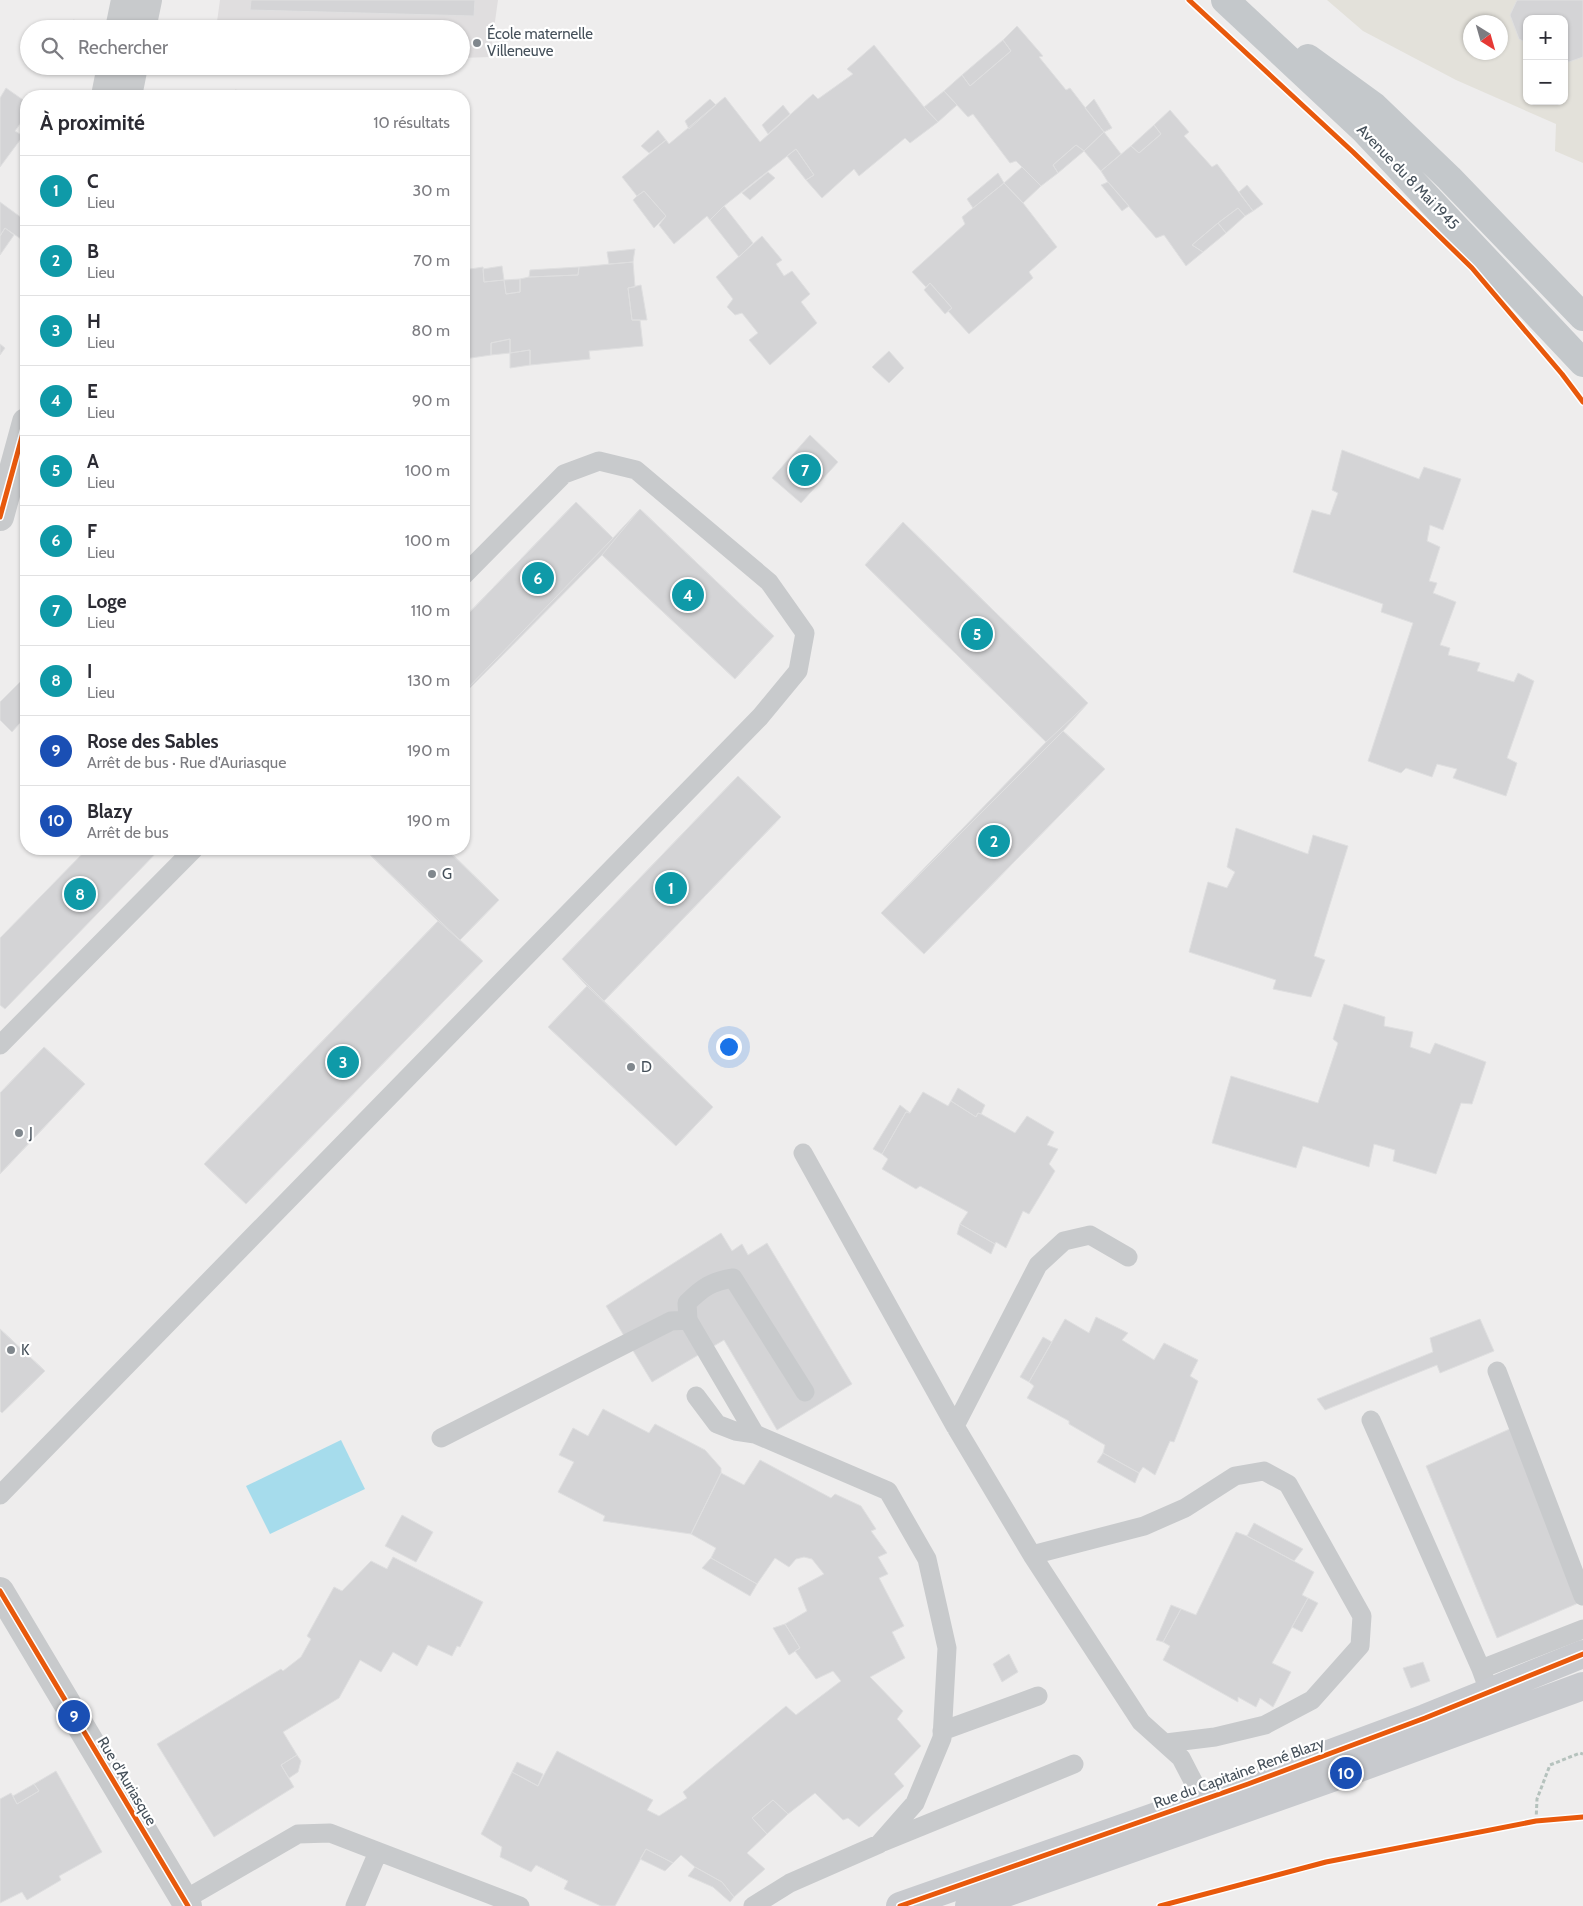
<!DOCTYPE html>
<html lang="fr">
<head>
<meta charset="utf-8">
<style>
	body { margin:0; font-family:Cabin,sans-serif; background:#f2f2f3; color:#2b2b33 }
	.controls { position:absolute; right:15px; top:15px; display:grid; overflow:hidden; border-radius:10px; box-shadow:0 1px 4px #0004 }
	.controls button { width:45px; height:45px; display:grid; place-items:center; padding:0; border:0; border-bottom:1px solid #e1e1e2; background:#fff; color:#2b2b33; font:25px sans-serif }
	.compass { position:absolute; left:1463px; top:15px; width:45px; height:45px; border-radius:50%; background:#fff; box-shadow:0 1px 4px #0004; rotate:143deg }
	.you { position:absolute; left:728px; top:1046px; width:18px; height:18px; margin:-12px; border:4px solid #fff; border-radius:50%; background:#1a73e8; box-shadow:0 0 0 8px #1a73e833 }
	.badge { display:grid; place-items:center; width:32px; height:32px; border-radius:50%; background:#80878d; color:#fff; font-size:16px; font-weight:700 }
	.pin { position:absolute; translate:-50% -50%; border:2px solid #fff; box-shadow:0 1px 5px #0006 }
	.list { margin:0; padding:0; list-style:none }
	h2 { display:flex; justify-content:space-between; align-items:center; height:65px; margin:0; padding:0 20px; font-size:21px }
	h2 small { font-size:16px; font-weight:400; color:#7c7c81 }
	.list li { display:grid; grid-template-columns:32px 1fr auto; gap:15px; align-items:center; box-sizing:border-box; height:70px; padding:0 20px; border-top:1px solid #e1e1e2 }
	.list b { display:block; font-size:19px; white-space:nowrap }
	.list p { margin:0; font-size:16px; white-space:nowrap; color:#7c7c81 }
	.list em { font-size:16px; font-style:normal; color:#7c7c81 }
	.icon { flex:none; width:28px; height:28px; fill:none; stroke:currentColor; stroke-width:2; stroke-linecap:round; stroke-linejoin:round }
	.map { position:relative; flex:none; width:1583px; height:1906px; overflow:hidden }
	.search { position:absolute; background:#fff; box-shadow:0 1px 4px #0004; left:20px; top:20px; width:450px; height:55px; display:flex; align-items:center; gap:12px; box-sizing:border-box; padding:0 18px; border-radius:28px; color:#7c7c81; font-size:19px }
	.panel { position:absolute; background:#fff; box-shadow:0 1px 4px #0004; left:20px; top:90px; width:450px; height:765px; border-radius:20px }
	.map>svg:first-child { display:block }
	.commercial { fill:#e3e1da; fill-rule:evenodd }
	.education { fill:#e0dedf }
	.water { fill:#a6dcec }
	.building { fill:#d4d4d6; stroke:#dfdfe0 }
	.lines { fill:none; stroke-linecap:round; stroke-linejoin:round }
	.path { stroke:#b5c2bd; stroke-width:3; stroke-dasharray:4 2.5; stroke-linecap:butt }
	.lane { stroke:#c8cacc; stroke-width:19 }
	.street { stroke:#c8cacc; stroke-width:28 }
	.secondary { stroke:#c8cace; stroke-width:28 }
	.primary { stroke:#c4c8cb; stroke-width:28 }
	.cycleway-casing { stroke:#fff; stroke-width:8 }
	.cycleway { stroke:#e8590c; stroke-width:5 }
	.poi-dot { fill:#80878d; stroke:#fff; stroke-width:2 }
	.labels { text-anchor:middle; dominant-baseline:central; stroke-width:4.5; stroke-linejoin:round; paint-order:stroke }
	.poi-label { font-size:15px; fill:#45505a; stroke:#fff; text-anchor:start }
	.street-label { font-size:15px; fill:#45505a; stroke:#fff }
</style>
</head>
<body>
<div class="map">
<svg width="1583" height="1906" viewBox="0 0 1583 1906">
	<rect width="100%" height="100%" fill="#eeeded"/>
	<path class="commercial" d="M1327,0H1583V163L1555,151L1556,124L1456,80L1363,31ZM1527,19H1564V101H1527ZM1470,22H1500V52H1470Z"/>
	<path class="education" d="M220,0H498L490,57L461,58V29H216Z"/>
	<path class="water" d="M341,1440L365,1489L270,1534L246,1486Z"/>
	<path class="building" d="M251,0H475L474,16L250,10Z
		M1517,0H1583V57L1569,62L1564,60V19H1527V43L1519,39L1510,15Z
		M73,20L86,23L84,29H71Z
		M1017,26L1043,56L1039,57L1066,90L1070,88L1104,132L1084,151L1076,145L1053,165L1058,173L1041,186L1016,161L1010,163L973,114L968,117L944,91L962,75L970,86L1011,51L1003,40Z
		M1003,40L1011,51L970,86L962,75Z
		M874,45L924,107L938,122L910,143L905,138L859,176L854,169L822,198L806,180L814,175L796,149L724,206L710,220L707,216L674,244L659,225L666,216L644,191L637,196L622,177L666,140L669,144L725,97L760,142L813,94L818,99L853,74L847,69Z
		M6,88L26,102V115L15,131L23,136L0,167V98Z
		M235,90L269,96H233Z
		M944,91L957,105L938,122L924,107Z
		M710,99L716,105L689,129L685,121Z
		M1094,99L1112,128L1104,132L1085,108Z
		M783,105L790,114L768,134L762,125Z
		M1170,110L1189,132L1184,136L1212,167L1217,164L1253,211L1245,216L1238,208L1218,223L1192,245L1203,252L1186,266L1164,235L1156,238L1108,182L1101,171L1131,146L1139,153L1161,134L1154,125Z
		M1154,125L1161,134L1139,153L1131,146Z
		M658,130L666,140L649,153L641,146Z
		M1104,132L1121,154L1101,171L1084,151Z
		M1076,145L1084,151L1058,173L1053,165Z
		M796,149L814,175L806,180L787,156Z
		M1022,167L1041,186L1023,203L1004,183Z
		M768,172L775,178L750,200L742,193Z
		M998,173L1004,183L973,208L967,199Z
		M1108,182L1129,206L1122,211L1101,185Z
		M1004,183L1023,203L1057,247L1029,272L1033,278L969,334L948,311L952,308L930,283L926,287L912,272L965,224L962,217Z
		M1247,185L1263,204L1253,211L1239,192Z
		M644,191L666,216L654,228L633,200L637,196Z
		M0,202L26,221V232L21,239L5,228L0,236Z
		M724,206L753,243L739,257L710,220Z
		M1238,208L1245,216L1226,233L1218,223Z
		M1218,223L1226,233L1203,252L1192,245Z
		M5,228L14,235L0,255V236Z
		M762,236L782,260L776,264L784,276L792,271L810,294L801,302L817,323L770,365L749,340L758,333L742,313L735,315L727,307L733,299L716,277Z
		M635,249L633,262L609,264L607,252Z
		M633,262L635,287L628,288L632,320H640L643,346L589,351L590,359L530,365V350L510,353V339L491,343V355L464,359V270L483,267L484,282L504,280L506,294L520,292V279L529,277L578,275L579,267Z
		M502,266L504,280L484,282L483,269Z
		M579,267L578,275L529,277L530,270Z
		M520,279V292L506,294L504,280Z
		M930,283L952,308L945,314L924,290Z
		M641,285L647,320H632L628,288Z
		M510,339V353L491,355V343Z
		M0,344L5,348L0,355Z
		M530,350V365L510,368V353Z
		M889,351L904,368L889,383L872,367Z
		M810,435L838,462L801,503L772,478Z
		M1342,450L1419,479L1424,467L1461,479L1443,530L1430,525L1427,541L1440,547L1429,581L1437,583L1433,593L1456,602L1440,645L1450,648L1448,655L1480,663L1477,671L1514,682L1518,673L1534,681L1507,758L1517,763L1506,796L1453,778L1457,769L1437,764L1432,777L1406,768L1401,773L1368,761L1413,623L1381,612L1383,604L1293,572L1312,510L1330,515L1338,493L1332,490Z
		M576,502L613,538L640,509L774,636L735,679L602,555L464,694V618Z
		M576,502L613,538L464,692V618Z
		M640,509L774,636L735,679L602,555Z
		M903,522L1088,703L1063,731L1105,769L924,954L881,913L1046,742L865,565Z
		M903,522L1088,703L1046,742L865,565Z
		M26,676V716L12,732L0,720V702Z
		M1063,731L1105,769L924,954L881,913Z
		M738,776L781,817L604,1001L713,1107L676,1146L548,1027L587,986L562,959Z
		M738,776L781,817L604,1001L562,959Z
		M1236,828L1308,854L1313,835L1348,846L1314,956L1325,960L1311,997L1273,989L1276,980L1189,952L1208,882L1227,888L1235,872L1227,867Z
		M87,849H160L5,1009L0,1005V938Z
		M364,849H447L499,900L460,940L483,961L246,1204L204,1164L438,921Z
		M364,849H446L499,900L460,940Z
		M438,921L483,961L246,1204L204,1164Z
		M587,986L713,1107L676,1146L548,1027Z
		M1344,1004L1385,1017L1384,1026L1413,1032L1410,1047L1430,1054L1435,1043L1486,1062L1472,1104L1461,1103L1436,1174L1393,1161L1395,1150L1374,1144L1369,1167L1303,1146L1296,1168L1212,1143L1231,1076L1318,1103L1338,1043L1333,1039Z
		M44,1047L85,1084L0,1174V1093Z
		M44,1047L85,1084L0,1174V1093Z
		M958,1088L985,1105L981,1114L978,1113L976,1117L951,1101Z
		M923,1092L948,1106L951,1101L976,1117L978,1113L981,1114L1015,1133L1027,1116L1054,1132L1047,1145L1058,1149L1049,1164L1055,1171L1029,1214L1023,1211L1006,1248L996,1242L995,1244L960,1224L968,1212L920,1186L916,1189L882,1169L888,1159L882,1154L906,1112L910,1113Z
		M900,1105L910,1113L906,1112L882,1154L873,1149Z
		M960,1224L995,1244L991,1254L957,1234Z
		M721,1233L732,1251L742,1244L748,1255L767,1243L852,1384L777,1430L724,1340L652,1382L606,1306Z
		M1096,1317L1128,1333L1122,1340L1154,1360L1164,1343L1198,1360L1190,1376L1198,1381L1174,1442L1170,1441L1155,1475L1143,1467L1139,1473L1103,1453L1105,1445L1069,1424V1421L1027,1398L1034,1386L1029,1382L1065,1319L1089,1333Z
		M1480,1319L1494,1351L1440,1373L1437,1365L1325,1410L1317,1399L1433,1352L1430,1338Z
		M0,1329L45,1371L2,1413L0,1411Z
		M0,1329L45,1371L2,1413L0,1411Z
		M1043,1337L1052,1342L1029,1382L1020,1377Z
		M603,1409L649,1433L655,1424L705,1450L721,1468V1473L691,1534L603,1521L605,1516L558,1492L574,1462L559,1455L573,1428L588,1436Z
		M1512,1428L1583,1601L1497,1638L1426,1466Z
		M1103,1453L1139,1473L1135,1483L1097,1462Z
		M760,1460L831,1498L835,1494L861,1506L876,1529L871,1531L887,1553L878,1557L888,1574L879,1578L904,1626L892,1632L905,1658L870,1677L903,1711L897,1719L921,1746L894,1774L904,1786L859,1827L848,1818L843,1820L815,1793L788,1814L773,1800L752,1818L767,1834L747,1853L765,1869L734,1897L722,1882L695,1867L681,1855L673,1863L646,1849L615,1906H601L564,1889L568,1881L536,1865L531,1872L500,1857L502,1847L481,1834L512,1772L538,1786L557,1751L653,1800L647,1810L659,1816L687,1798L683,1792L786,1706L796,1715L841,1681L833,1671L816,1679L795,1651L800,1648L785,1624L807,1611L798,1588L824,1574L812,1559L804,1557L796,1559L789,1567L775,1558L757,1584L711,1558L716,1548L691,1534L721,1473L744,1485Z
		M402,1515L433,1532L416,1562L385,1546Z
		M1254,1523L1303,1549L1294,1561L1247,1536Z
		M1236,1532L1247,1536L1314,1572L1302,1595L1308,1598L1272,1663L1291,1672L1273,1707L1260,1698L1256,1707L1238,1697V1702L1163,1660L1170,1646L1163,1642L1181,1609L1196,1615Z
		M393,1557L483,1602L460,1647L457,1646L452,1656L428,1645L417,1666L393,1652L381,1672L360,1660L339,1698L283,1732L297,1755L281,1765L294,1787L214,1837L157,1744L281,1669L283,1671L301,1657L311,1639L307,1636L334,1587L342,1591L371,1561L387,1569Z
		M711,1558L757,1584L750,1596L702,1568Z
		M1308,1598L1318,1603L1302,1632L1292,1627Z
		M1171,1605L1181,1609L1163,1642L1156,1640Z
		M785,1624L800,1648L789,1655L773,1628Z
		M1009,1654L1018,1672L1002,1682L993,1664Z
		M1423,1662L1430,1681L1411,1688L1403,1668Z
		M297,1755L301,1761L298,1772L289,1778L281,1765Z
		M517,1762L543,1774L538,1786L512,1772Z
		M56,1771L102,1852L59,1876L61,1880L27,1900L22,1892L0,1903V1799L11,1793L17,1804L39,1791L34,1784Z
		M34,1784L39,1791L17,1804L13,1796Z
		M773,1800L788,1814L767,1834L752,1818Z
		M646,1849L673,1863L665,1871L640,1859Z
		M695,1867L722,1882L734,1897L730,1902L713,1887L688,1876Z"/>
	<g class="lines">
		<path class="path" d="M1536,1821L1537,1799L1550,1765L1580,1753L1583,1754"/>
		<path class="lane" d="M0,1045L194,849
			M803,1153L955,1426L1032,1555L1141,1722L1181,1758L1208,1810
			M1497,1371L1583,1596
			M696,1396L717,1424L735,1431L755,1434
			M1371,1420L1481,1669L1493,1702
			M955,1426L1038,1265L1064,1241L1090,1235L1128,1257
			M441,1438L671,1321L688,1320
			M0,1495L760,717L798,671L805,633L769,582L636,470L599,461L564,474L464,575
			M1032,1555L1144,1526L1185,1508L1235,1476L1264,1471L1288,1484L1362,1616L1360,1646L1312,1700L1265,1725L1215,1737L1166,1743
			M1481,1669L1583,1629
			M942,1731L1038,1696
			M883,1842L1074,1764
			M184,1900L298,1834L330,1833L520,1906
			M355,1906L378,1852
			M753,1906L790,1883L879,1844L915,1803L942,1738L947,1648L927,1559L888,1491L755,1434L688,1320L687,1303C702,1288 712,1281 733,1278L805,1392"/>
		<path class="street" d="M119,29L125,0
			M142,29L148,0
			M105,96L111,66
			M128,96L134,66
			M0,517L26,422
			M0,1591L188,1906"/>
		<path class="secondary" d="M900,1906L1248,1784L1425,1718L1583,1654
			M969,1906L1346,1773L1583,1686"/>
		<path class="primary" d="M1225,0L1363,129L1583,363
			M1308,58L1374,106L1449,178L1583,317"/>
		<defs>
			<path id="cycleway" d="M1189,0L1353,152L1472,268L1562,374L1583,402
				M0,517L26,422
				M0,1591L188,1906
				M900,1906L1248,1784L1425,1718L1583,1654
				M1160,1906L1326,1862L1536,1821L1583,1817"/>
		</defs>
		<use href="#cycleway" class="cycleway-casing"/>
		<use href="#cycleway" class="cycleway"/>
	</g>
	<g class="poi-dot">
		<circle cx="477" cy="43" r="5"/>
		<circle cx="432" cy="874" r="5"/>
		<circle cx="631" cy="1067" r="5"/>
		<circle cx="19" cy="1133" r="5"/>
		<circle cx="11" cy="1350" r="5"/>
	</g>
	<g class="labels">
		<g class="poi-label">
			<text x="487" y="34">École maternelle<tspan x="487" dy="17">Villeneuve</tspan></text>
			<text x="442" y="874">G</text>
			<text x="641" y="1067">D</text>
			<text x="29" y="1133">J</text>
			<text x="21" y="1350">K</text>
		</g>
		<g class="street-label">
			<text transform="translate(1408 177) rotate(46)">Avenue du 8 Mai 1945</text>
			<text transform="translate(1239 1773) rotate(-20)">Rue du Capitaine René Blazy</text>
			<text transform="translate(127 1781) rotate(59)">Rue d'Auriasque</text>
		</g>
	</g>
</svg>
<div class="controls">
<button>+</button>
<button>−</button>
</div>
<svg class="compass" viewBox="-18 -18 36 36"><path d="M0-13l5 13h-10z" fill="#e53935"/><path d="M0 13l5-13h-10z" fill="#7c7c81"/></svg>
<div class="you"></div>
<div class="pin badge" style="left:671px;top:888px;background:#0f9aa8">1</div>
<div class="pin badge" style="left:994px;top:841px;background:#0f9aa8">2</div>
<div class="pin badge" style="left:343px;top:1062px;background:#0f9aa8">3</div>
<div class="pin badge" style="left:688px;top:595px;background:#0f9aa8">4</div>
<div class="pin badge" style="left:977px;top:634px;background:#0f9aa8">5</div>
<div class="pin badge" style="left:538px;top:578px;background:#0f9aa8">6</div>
<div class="pin badge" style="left:805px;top:470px;background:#0f9aa8">7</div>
<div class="pin badge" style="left:80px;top:894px;background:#0f9aa8">8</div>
<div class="pin badge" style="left:74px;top:1716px;background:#1a4fb4">9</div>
<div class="pin badge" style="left:1346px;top:1773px;background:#1a4fb4">10</div>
<div class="search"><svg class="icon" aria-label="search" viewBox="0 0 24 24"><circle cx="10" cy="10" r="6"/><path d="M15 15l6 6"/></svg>Rechercher</div>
<section class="panel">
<h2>À proximité<small>10 résultats</small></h2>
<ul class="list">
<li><span class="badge" style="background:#0f9aa8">1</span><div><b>C</b><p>Lieu</p></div><em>30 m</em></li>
<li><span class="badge" style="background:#0f9aa8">2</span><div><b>B</b><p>Lieu</p></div><em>70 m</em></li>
<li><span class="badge" style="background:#0f9aa8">3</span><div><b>H</b><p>Lieu</p></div><em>80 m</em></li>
<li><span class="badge" style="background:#0f9aa8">4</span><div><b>E</b><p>Lieu</p></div><em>90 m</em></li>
<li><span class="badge" style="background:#0f9aa8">5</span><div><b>A</b><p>Lieu</p></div><em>100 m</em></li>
<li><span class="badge" style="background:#0f9aa8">6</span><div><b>F</b><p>Lieu</p></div><em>100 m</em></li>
<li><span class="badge" style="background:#0f9aa8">7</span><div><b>Loge</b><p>Lieu</p></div><em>110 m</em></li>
<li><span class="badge" style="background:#0f9aa8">8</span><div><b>I</b><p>Lieu</p></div><em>130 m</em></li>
<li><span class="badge" style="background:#1a4fb4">9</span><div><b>Rose des Sables</b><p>Arrêt de bus · Rue d'Auriasque</p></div><em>190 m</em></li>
<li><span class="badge" style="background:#1a4fb4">10</span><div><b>Blazy</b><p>Arrêt de bus</p></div><em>190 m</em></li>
</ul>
</section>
</div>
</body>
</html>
